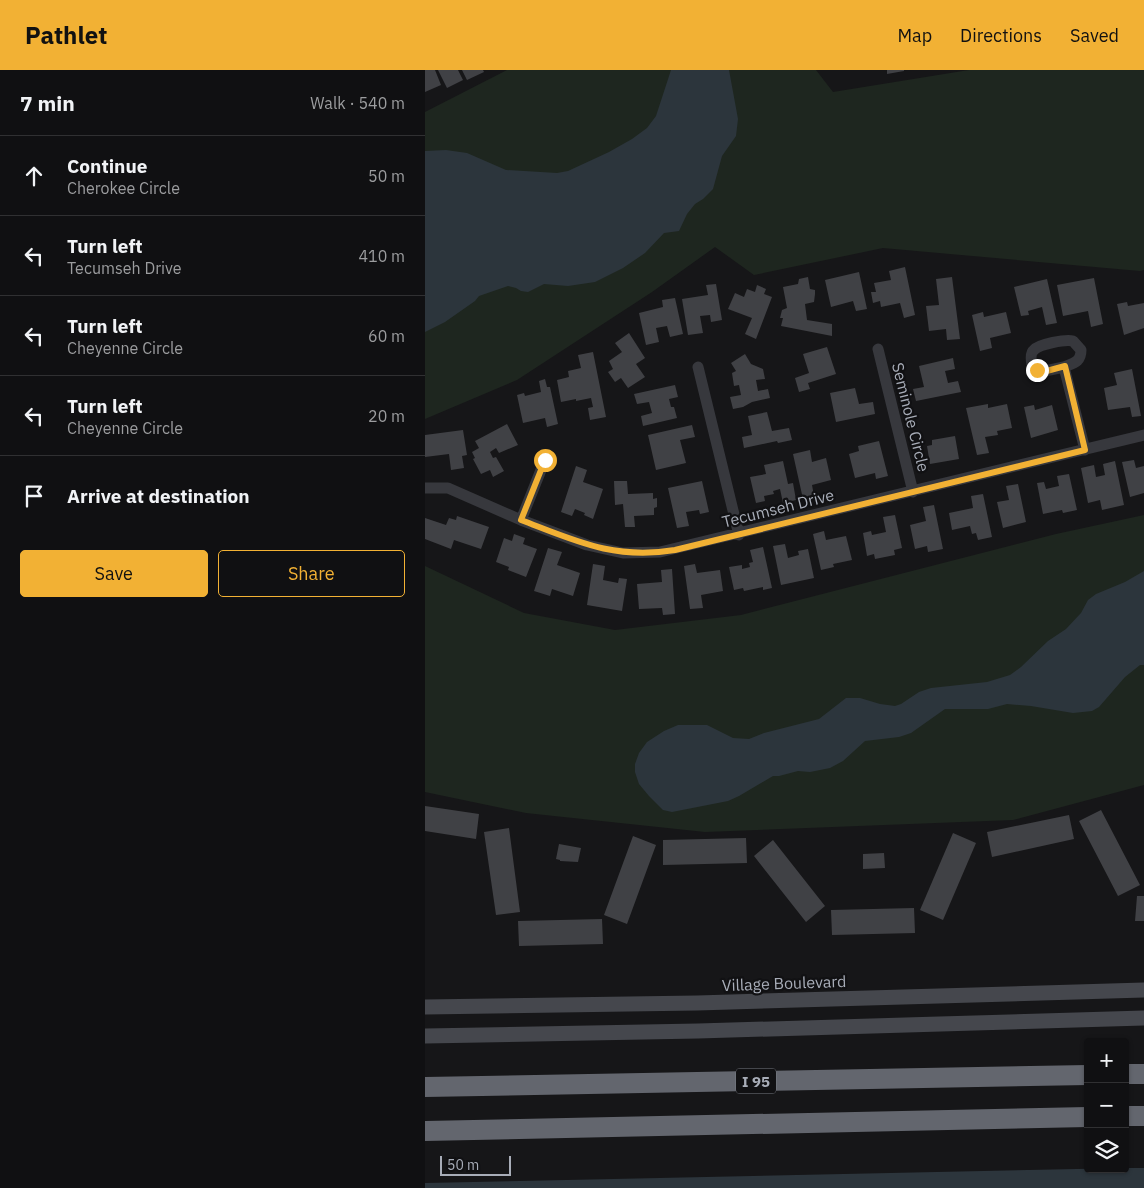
<!DOCTYPE html>
<html lang="en">
<head>
<meta charset="utf-8">
<style>
	body { margin:0; font-family:"IBM Plex Sans",sans-serif; background:#19191b; color:#f1f3f6 }
	.controls { position:absolute; right:15px; bottom:15px; display:grid; overflow:hidden; border-radius:5px; box-shadow:0 1px 4px #0004 }
	.controls button { width:45px; height:45px; display:grid; place-items:center; padding:0; border:0; border-bottom:1px solid #303032; background:#101012; color:#f1f3f6; font:25px sans-serif }
	.scale { position:absolute; left:15px; bottom:12px; width:71px; box-sizing:border-box; padding-left:5px; border:2px solid #a8adb8; border-top:0; font-size:14px; line-height:18px; white-space:nowrap; color:#a8adb8; -webkit-text-stroke:4px #111113; paint-order:stroke }
	.stop { position:absolute; width:15px; height:15px; margin:-11px; border:4px solid #f2b134; border-radius:50%; background:#fff }
	.stop.end { background:#f2b134; border-color:#fff; box-shadow:0 1px 5px #0008 }
	.list { margin:0; padding:0; list-style:none }
	h2 { display:flex; justify-content:space-between; align-items:center; height:65px; margin:0; padding:0 20px; font-size:21px }
	h2 small { font-size:16px; font-weight:400; color:#9c9d9f }
	.list li { display:grid; grid-template-columns:32px 1fr auto; gap:15px; align-items:center; box-sizing:border-box; height:80px; padding:0 20px; border-top:1px solid #303032 }
	.list b { display:block; font-size:19px; white-space:nowrap }
	.list p { margin:0; font-size:16px; white-space:nowrap; color:#9c9d9f }
	.list em { font-size:16px; font-style:normal; color:#9c9d9f }
	.actions { display:flex; gap:10px; padding:15px 20px }
	.actions a { flex:1; padding:11px 0; border:1px solid #f2b134; border-radius:5px; text-align:center; font-size:18px; color:#f2b134 }
	.actions .main { background:#f2b134; color:#111 }
	.icon { flex:none; width:28px; height:28px; fill:none; stroke:currentColor; stroke-width:2; stroke-linecap:round; stroke-linejoin:round }
	.map { position:relative; flex:none; width:719px; height:1118px; overflow:hidden }
	header { display:flex; align-items:center; gap:30px; box-sizing:border-box; height:70px; padding:0 25px; background:#f2b134; color:#111 }
	header strong { font-size:24px }
	nav { display:flex; gap:28px; margin-inline-start:auto; font-size:18px }
	main { display:flex }
	aside { flex:1; background:#101012 }
	.map>svg:first-child { display:block }
	.green { fill:#1e261f }
	.water { fill:#2c353c }
	.building { fill:#404145 }
	.lines { fill:none; stroke-linecap:round; stroke-linejoin:round }
	.street { stroke:#37383d; stroke-width:11 }
	.secondary { stroke:#45474d; stroke-width:15 }
	.highway { stroke:#63666e; stroke-width:20 }
	.route { stroke:#f2b134; stroke-width:6 }
	.labels { text-anchor:middle; dominant-baseline:central; stroke-width:4.5; stroke-linejoin:round; paint-order:stroke }
	.shield { fill:#111113; stroke:#7b7e86; stroke-width:1 }
	.shield-label { font-size:15px; font-weight:bold; fill:#a8adb8 }
	.street-label { font-size:16px; fill:#a8adb8; stroke:#111113 }
</style>
</head>
<body>
<header>
<strong>Pathlet</strong>
<nav><a>Map</a><a>Directions</a><a>Saved</a></nav>
</header>
<main>
<aside>
<h2>7 min<small>Walk · 540 m</small></h2>
<ul class="list">
<li><svg class="icon" aria-label="ahead" viewBox="0 0 24 24"><path d="M12 20V5M6 11l6-6 6 6"/></svg><div><b>Continue</b><p>Cherokee Circle</p></div><em>50 m</em></li>
<li><svg class="icon" aria-label="left" viewBox="0 0 24 24"><path d="M17 20v-9H6M10 6l-5 5 5 5"/></svg><div><b>Turn left</b><p>Tecumseh Drive</p></div><em>410 m</em></li>
<li><svg class="icon" aria-label="left" viewBox="0 0 24 24"><path d="M17 20v-9H6M10 6l-5 5 5 5"/></svg><div><b>Turn left</b><p>Cheyenne Circle</p></div><em>60 m</em></li>
<li><svg class="icon" aria-label="left" viewBox="0 0 24 24"><path d="M17 20v-9H6M10 6l-5 5 5 5"/></svg><div><b>Turn left</b><p>Cheyenne Circle</p></div><em>20 m</em></li>
<li><svg class="icon" aria-label="arrive" viewBox="0 0 24 24"><path d="M6 21V4h12l-3 4 3 4H6"/></svg><div><b>Arrive at destination</b></div></li>
</ul>
<div class="actions"><a class="main">Save</a><a>Share</a></div>
</aside>
<div class="map">
<svg width="719" height="1118" viewBox="0 0 719 1118">
	<rect width="100%" height="100%" fill="#161618"/>
	<path class="green" d="M82,0H391L408,22L544,0H719V200L715,201L458,178L329,205L290,177L227,222L92,310L0,349V42Z
		M719,445V715L588,750L280,762L101,743L0,722V496L99,543L190,560L316,545L631,464Z"/>
	<path class="water" d="M246,0H304L313,49L311,66L297,86L288,119L278,129L270,134L262,144L254,161L239,163L220,183L198,198L170,212L143,216L119,214L103,222L96,221L91,218L83,216L54,226L50,231L20,252L0,262V81L21,80L42,83L81,100L132,103L143,101L184,82L207,69L222,58L231,46Z
		M719,501V595H715L700,607L674,637L667,641L648,643L606,636L582,634L563,639H520L486,663L474,667L440,671L418,691L405,698L385,702L373,701L354,706H348L314,726L303,731L247,742L238,740L224,726L214,714L210,702V694L214,683L222,672L239,661L253,655H282L308,668L324,669L339,663L394,649L421,628H435L455,634L470,636L476,634L494,622L506,618L562,612L585,605L596,597L623,571L641,559L656,543L663,530L671,524L700,512Z
		M700,1098H719V1118H0V1113Z"/>
	<path class="building" d="M0,0H10L16,15L0,22Z
		M13,0H33L38,10L22,18Z
		M37,0H58L59,2L42,10Z
		M462,0H479V1L462,4Z
		M480,197L490,245L479,248L475,233L456,237L455,231L448,233L446,222H451L449,213L466,210L464,201Z
		M434,202L442,239L431,241L428,231L406,237L400,210Z
		M383,207L385,219L390,220V224L389,232L380,234L382,250L407,254V266L356,256L358,248H355L357,240L362,238L358,217L373,214L374,209Z
		M527,207L535,269L522,270L521,259L504,261L501,236L514,235L511,209Z
		M669,208L678,254L666,257L663,241L638,246L632,215Z
		M622,209L632,253L621,255L617,237L603,241L604,245L596,246L589,217Z
		M291,214L297,250L286,252L285,245L275,246L278,263L263,265L257,229L283,225L281,215Z
		M332,215L341,219L339,224L347,227L331,269L320,264L327,248L303,239L310,223L319,227L322,219L330,222Z
		M250,228L258,264L245,267L242,256L231,258L234,272L221,275L214,243L238,237L237,230Z
		M702,232L703,236L719,233V258L699,265L692,234Z
		M558,242L559,247L581,242L586,263L565,268L567,278L555,281L547,245Z
		M204,263L220,288L211,294L220,307L203,318L196,308L190,312L183,302L188,299L184,291L197,282L190,273Z
		M402,277L411,304L383,313L385,319L374,322L370,308L384,303L378,284Z
		M168,282L181,347L165,350L163,338L168,337L166,328L151,331V329L136,332L132,310L144,307L143,301L156,298L153,285Z
		M320,284L326,294L338,299L340,309L331,310L333,321L343,319L345,328L327,332L318,337L308,339L305,327L316,325L314,315L309,316L307,303L311,301L306,293Z
		M528,288L530,299L520,301L523,313L533,311L536,322L491,331L488,319L499,317L494,296Z
		M707,299L716,346L707,347L705,337L683,340L679,318L692,315L689,303Z
		M120,309L122,317H125L133,354L122,357L120,348L98,353L92,325L99,323L100,326L116,322L114,311Z
		M250,315L253,327L244,329L246,337H249L252,348L218,356L216,346L227,343L224,332L212,334L209,324Z
		M430,318L434,334L448,332L450,344L411,352L405,323Z
		M563,334V338L582,334L587,358L572,361L573,365L560,367L564,383L552,385L541,338Z
		M609,335L610,340L627,335L633,360L606,368L599,337Z
		M342,342L347,361L364,358L367,370L353,373L352,371L319,378L317,367L327,365L323,346Z
		M82,354L93,375L74,383L71,378L65,382L68,388L71,387L79,401L68,407L65,400L56,404L48,389L50,388L47,382L54,378L50,371Z
		M267,355L270,367L255,370L261,393L231,400L223,365Z
		M38,360L42,385L37,386L39,398L26,400L24,384L0,387V365Z
		M530,366L534,389L505,394L502,376L507,375V370Z
		M454,371L463,406L451,409L450,403L430,408L424,384L434,381L433,376Z
		M385,380L387,392L401,388L406,410L387,415L389,426L378,429L368,384Z
		M709,390L711,398L719,396V423L705,427L697,392Z
		M358,391L363,414L368,413L371,430L358,433L355,419L348,421L349,424L339,426L340,431L331,433L325,407L341,404L339,395Z
		M690,391L699,435L677,440L675,430L663,433L656,398L669,395L671,407L680,405L678,394Z
		M151,396L162,400L158,412L178,419L168,449L159,445L160,443L150,439L147,446L136,442Z
		M644,404L652,440L638,443L637,440L618,444L612,413L619,412L621,419L634,416L632,406Z
		M189,411H202L203,424L228,423V429L232,428V437L229,438V445L209,446L210,457H200L198,434L190,435Z
		M277,411L284,442L275,444L274,440L261,442L264,456L252,458L243,418Z
		M593,414L601,452L578,458L572,432L584,430L581,416Z
		M558,424L567,467L553,470L551,463L547,464L545,456L527,460L524,443L548,438L546,426Z
		M509,435L518,479L503,482L502,476L490,479L485,455L501,451L498,437Z
		M470,445L477,478L469,480L470,485L450,489L449,484L442,486L438,463L446,461L447,465L461,462L458,447Z
		M32,446L64,457L56,479L29,470L26,479L0,469V448L21,455L24,448L31,450Z
		M399,461L401,470L421,466L427,490L408,494L409,497L396,500L388,464Z
		M89,464L100,468L98,474L112,479L101,507L83,500L84,497L71,492L79,468L87,471Z
		M360,474L363,488L374,485L373,481L383,479L389,508L356,515L348,476Z
		M338,477L347,518L338,520V517L319,521L318,518L309,520L304,497L317,495V499L325,497L324,493L328,492L325,480Z
		M123,478L137,482L132,495L155,503L148,526L127,519L125,526L109,521Z
		M168,494L180,496L178,510L193,513L194,508L202,509L197,541L162,535Z
		M270,494L272,503L295,500L298,521L276,525L278,538L265,539L259,496Z
		M247,499L250,544L238,545L237,538L214,539L212,514L237,512L236,500Z
		M0,736L54,744L51,769L0,761Z
		M676,740L715,815L693,826L654,751Z
		M644,745L649,769L567,787L562,762Z
		M84,758L95,842L71,845L59,762Z
		M528,763L551,773L518,850L495,840Z
		M208,766L231,775L202,854L179,845Z
		M321,768L322,793L238,795V770Z
		M348,770L400,836L381,852L329,786Z
		M134,774L156,778L153,792L135,791V790L131,789Z
		M459,783L460,798L438,799V784Z
		M712,826H719V851H710Z
		M489,838L490,863L407,865L406,840Z
		M177,849L178,874L94,876L93,851Z"/>
	<g class="lines">
		<path class="street" d="M453,279L488,422
			M273,297L314,465
			M639,297C649,293 656,292 656,280L648,271C641,269 614,274 609,280C605,283 606,290 607,295L615,302L639,297L660,380
			M0,418H23L96,450L162,475L198,483L235,482L719,365
			M96,450L120,390"/>
		<path class="secondary" d="M0,937L272,933L719,920
			M0,966L273,961L719,948"/>
		<path class="highway" d="M700,1004H719
			M0,1017L663,1005
			M700,1046H719
			M0,1061L663,1047"/>
	</g>
	<g class="lines">
		<path class="route" d="M120,390L96,450C151,471 189,490 250,480L660,380L640,296L618,302L612,300"/>
	</g>
	<g class="labels">
		<rect class="shield" x="311" y="998.5" width="40" height="25" rx="4"/>
		<g class="shield-label">
			<text x="331" y="1011">I 95</text>
		</g>
		<g class="street-label">
			<text transform="translate(486 347) rotate(76)">Seminole Circle</text>
			<text transform="translate(353 438) rotate(-14)">Tecumseh Drive</text>
			<text transform="translate(359 913) rotate(-2)">Village Boulevard</text>
		</g>
	</g>
</svg>
<div class="controls">
<button>+</button>
<button>−</button>
<button><svg class="icon" aria-label="layers" viewBox="0 0 24 24"><path d="M12 4l9 5-9 5-9-5zM3 14l9 5 9-5"/></svg></button>
</div>
<div class="scale">50 m</div>
<div class="stop" style="left:120px;top:390px"></div>
<div class="stop end" style="left:612px;top:300px"></div>
</div>
</main>
</body>
</html>
